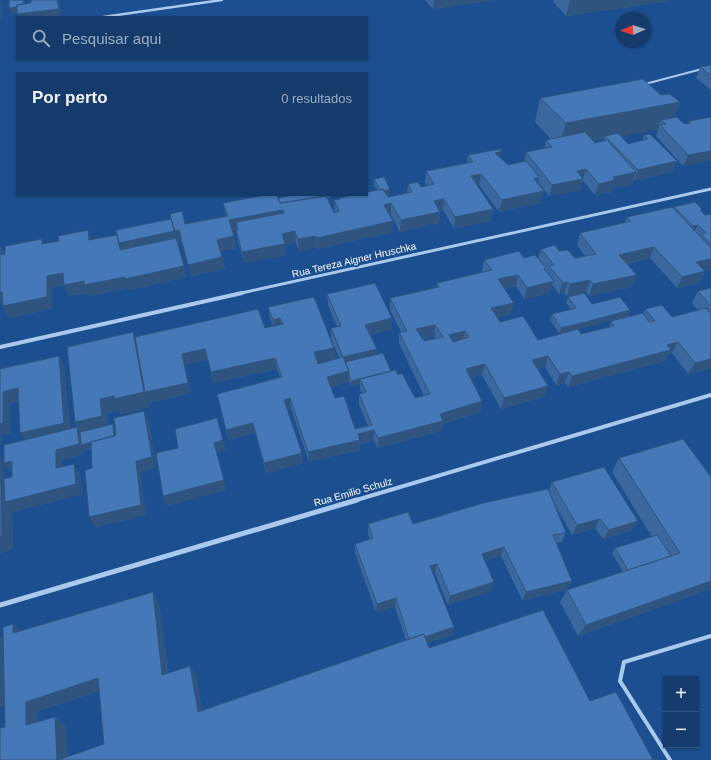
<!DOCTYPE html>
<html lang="pt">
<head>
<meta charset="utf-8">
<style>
	body { margin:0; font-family:Arial,sans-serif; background:#214673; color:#f1f3f6 }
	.controls { position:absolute; right:12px; bottom:12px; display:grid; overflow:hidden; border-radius:0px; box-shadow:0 1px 3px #0004 }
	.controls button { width:36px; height:36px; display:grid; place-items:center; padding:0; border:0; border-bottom:1px solid #33557e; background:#143b6b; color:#f1f3f6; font:20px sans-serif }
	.compass { position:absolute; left:615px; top:12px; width:36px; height:36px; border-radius:50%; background:#143b6b; box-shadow:0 1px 3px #0004; rotate:267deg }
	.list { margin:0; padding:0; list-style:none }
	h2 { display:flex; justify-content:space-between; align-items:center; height:52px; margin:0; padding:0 16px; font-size:17px }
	h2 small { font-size:13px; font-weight:400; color:#9dadc1 }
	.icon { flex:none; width:22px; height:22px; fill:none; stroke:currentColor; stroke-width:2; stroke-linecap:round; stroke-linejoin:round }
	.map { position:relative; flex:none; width:711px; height:760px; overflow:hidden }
	.search { position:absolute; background:#143b6b; box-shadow:0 1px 3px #0004; left:16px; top:16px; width:352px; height:44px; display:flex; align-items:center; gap:10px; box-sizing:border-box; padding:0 14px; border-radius:0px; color:#9dadc1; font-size:15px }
	.panel { position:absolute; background:#143b6b; box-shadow:0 1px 3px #0004; left:16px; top:72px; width:352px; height:124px; border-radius:0px }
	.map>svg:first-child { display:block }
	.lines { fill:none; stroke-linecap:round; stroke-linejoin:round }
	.service-far1 { stroke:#a9c9ee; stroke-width:2 }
	.service { stroke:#a9c9ee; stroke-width:4 }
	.minor-far3 { stroke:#a9c9ee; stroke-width:2.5 }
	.minor-far2 { stroke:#a9c9ee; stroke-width:3 }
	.minor-far1 { stroke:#a9c9ee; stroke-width:4 }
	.minor { stroke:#a9c9ee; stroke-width:5 }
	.wall { fill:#3a679d; fill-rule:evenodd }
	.shaded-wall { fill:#305480 }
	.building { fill:#4478b7; stroke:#305480; fill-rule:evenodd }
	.labels { text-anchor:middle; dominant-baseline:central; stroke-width:4; stroke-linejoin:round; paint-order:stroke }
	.street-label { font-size:10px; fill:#fff; stroke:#1b4f8f }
</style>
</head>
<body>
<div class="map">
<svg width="711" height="760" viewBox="0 0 711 760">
	<rect width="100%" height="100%" fill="#1b4f8f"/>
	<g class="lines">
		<path class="service-far1" d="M645,84L702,69"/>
		<path class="service" d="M670,760L620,681L624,662L711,636"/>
		<path class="minor-far3" d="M103,17L222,0"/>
		<path class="minor-far2" d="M237,294L711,189"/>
		<path class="minor-far1" d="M0,347L242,293
			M353,501L711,395"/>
		<path class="minor" d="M0,605L357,500"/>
	</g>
	<path class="wall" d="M425,0H496L433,9Z
		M554,0H671V1L566,16L553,2Z
		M711,65V90L696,78L700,67Z
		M661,95L680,102L674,118L684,124L688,123L689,121L711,117L683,166L656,136L658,129L621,136L628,144L642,141L644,135L677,161L672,172L634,181L633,180L632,184L613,188L612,192L595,195L583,181L580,190L549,196L538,182L541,203L499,212L479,185H477L493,209L491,221L454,228L443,210L440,211L439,223L400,232L391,215H390L393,221L392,232L318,249L317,247L299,251L296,243L285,245L286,255L244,263L238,242L236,231H233L234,236L236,248L221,251L225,269L191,276L181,241L178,242L187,277L129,290L128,288L89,296L88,293L69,296L64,285L52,287V309L9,318L2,304L0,305L1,247L5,254L44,244L59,241L88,230L92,240L117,235L119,241L185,224L226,216L223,203L278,198L330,204L335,212L334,200L340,199V198L377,190L374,185V179L390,189V195L387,196L388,197L407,193L408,184L421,187L427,185L425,183L426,171L467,163L468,155L501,158L508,165L524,162L526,152L544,149L546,140L551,139L535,122L540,98ZM604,139V141L595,143L594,141ZM176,237V238L121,249Z
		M674,207L702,209L701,212L705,215L711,214V269L704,271H705L699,283L677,288L650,258L627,264L632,287L589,296L586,292L567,296L564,293L559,294L552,285L550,293L524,299L516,286L504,289L511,314L497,318L500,322L538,340L560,334L550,320L552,314L571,309L566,303L568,297L592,304L630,310L628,316L578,329L581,334L609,327L611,321L643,314L645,309L672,317L698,310L692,303L698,291L711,288V368L688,374L672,353L668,354L665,361L568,387L565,383L556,385L545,367L538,369L544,397L501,409L482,375L471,378L482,401L480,412L443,424L441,431L377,448L374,440L360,444V450L309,462L291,409L287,410L302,453L303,463L266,473L255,433L228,440L217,394L280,377L277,369L213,383L208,360L185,365L191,393L149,403L150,407L121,414L119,411L107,414L108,425L113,424L115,430L149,422L156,467L140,472L146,515L95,527L91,449L84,450V454L62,460V467L80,474L82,494L12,512L13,549L0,553V457L3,462L4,485L5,486L12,477V473H11L25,440L20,433L19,401L10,403V433L1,436L2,443L0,444V369L59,356L64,367L70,429L80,432L75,422L133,332L135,337L265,328L273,326L270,318L268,307L334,348L335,359L318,363V364L339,358L331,339V328L337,327L328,305L327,294L392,318V329L370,335L377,354L391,371L398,375L415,398L424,396L399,343V332H401L390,310V298L437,287V283L483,272L482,271L484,260L524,258L538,260L541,249L559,251L575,258L585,256L577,245L580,233L625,223L627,217L673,208ZM434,336L435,338L424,341L423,339ZM349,381L351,386L360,384V390L362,393L359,394V405L368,426L355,429L335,398L331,387L349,382Z
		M619,458L711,477V589L578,636L560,602L567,590L623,572L612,553L615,548L652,537L612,472Z
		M552,482L632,530L603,539L595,528L572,535L555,505L566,533L562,542L556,543L572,581L567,590L522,600L501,556L485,561L491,591L448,605L435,573L433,574L452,635L427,643L429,648L590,701L653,760H0L5,727V705L0,706V637L3,640L13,624L20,631L159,604L168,673L190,666L196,676L202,710L406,640L395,607L376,612L355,553V544L370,539L368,534V524H413L549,490ZM99,691L104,744L67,757L66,726L55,717L38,722V711Z"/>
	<path class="shaded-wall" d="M0,0L2,4V18L0,19Z
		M23,0H24L26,12L11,14L9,8Z
		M57,0H59L62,17H18L17,14Z
		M434,0H496L433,9Z
		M570,0H671V1L566,16Z
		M680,102L671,127L666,124L661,120L658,129L608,139L605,136L604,139L559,148L566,123Z
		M502,151L500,163L495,153Z
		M711,151V161L683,166L688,155Z
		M677,161L672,172L634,181L638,170Z
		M586,169L580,190L549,196L552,185L577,171Z
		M636,172L632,184L613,188L612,192L595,195L599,184L613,177Z
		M481,174L479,185L469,187L471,176Z
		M539,177L537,189L534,179Z
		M390,189V195L381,197V191Z
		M544,191L541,203L499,212L502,200Z
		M330,198V204L292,211L291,205Z
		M444,199L443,210L433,212L434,201Z
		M290,203L283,211L284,221L236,222L237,230L231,232L229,220Z
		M391,203V215L384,216V205Z
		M493,209L491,221L454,228L455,217Z
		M440,212L439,223L400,232L401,220Z
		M393,221L392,232L318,249L317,238Z
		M698,225L692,236L688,237L693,226Z
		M88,230L93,241L89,240Z
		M179,230L181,241L177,242L174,231Z
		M174,231L176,237L121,249L123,261L120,250L117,235L119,243Z
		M295,231L296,243L285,245L286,255L244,263L242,252L282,234Z
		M234,236L236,248L220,251L217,240Z
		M316,236L317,247L299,251L298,239Z
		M1,247L7,259L1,255Z
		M654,247L650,258L615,266L619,255Z
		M222,257L225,269L191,276L188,265Z
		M711,259V269L690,274L696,262Z
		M184,266L187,277L129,290L128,288L89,296L88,293L69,296L64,285L52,287V309L9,318L3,306L47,276L63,273L84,281Z
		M705,271L699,283L677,288L682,277Z
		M518,275L516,286L495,290L498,279Z
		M637,275L632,287L589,296L593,284Z
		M590,280L586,292L567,296L570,284Z
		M554,281L550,293L524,299L527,288Z
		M568,282L564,293L559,294L563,283Z
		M0,292H2L8,303L0,305Z
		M514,303L511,314L488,320L491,308Z
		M630,310L628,316L584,328L560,334L561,328Z
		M280,318L282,329L274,331L273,320Z
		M392,318V329L365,336V325Z
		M435,325L434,336L415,340L416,329Z
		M465,331L463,342L448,346L449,335Z
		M133,332L139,348L182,354L205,349L208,360L185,365L191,393L149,403L150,407L121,414L119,411L107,414L109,431L83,437L75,422L100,399Z
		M678,342L672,353L668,354L665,361L568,387L572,376Z
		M334,348L335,359L315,364L314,352Z
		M377,349V360L343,363V357Z
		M59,356L64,367L70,434L27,443L20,433Z
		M548,356L545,367L529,371L532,360Z
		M275,358L277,369L213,383L211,372Z
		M711,359V368L688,374L695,363Z
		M485,364L482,375L464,380L466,369Z
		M349,371V382L328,388L327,377Z
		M391,371L360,379V384L351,386V381Z
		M569,372L565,383L556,385L560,374Z
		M548,386L544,397L501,409L504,398Z
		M18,388L25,399L10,403V433L1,436L2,443L0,444V424L3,392Z
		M290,398L291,409L285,410L284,400Z
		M482,401L480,412L443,424L441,431L377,448L378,438L440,414Z
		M144,411L149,422L156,467L140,472L146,515L95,527L89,517L136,461Z
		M253,423L255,433L228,440L226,430Z
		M113,424L115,430L116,442L84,450V454L62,460V478L56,468V450L77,427L83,437Z
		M374,430V440L360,444V450L309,462L308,452L358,434Z
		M223,440L226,450L217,453L226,490L167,506L163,496L214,443Z
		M302,453L303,463L266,473L264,463Z
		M0,457L3,462L4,485L12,495L74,464L80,474L82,494L12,512L13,549L0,553Z
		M12,461L19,471L11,473L4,463Z
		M600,519L595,528L572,535L577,525Z
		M638,521L632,530L603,539L609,530Z
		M504,547L501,556L479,563L482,554Z
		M437,564L435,573L428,575L430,566Z
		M572,581L567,590L522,600L526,592Z
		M711,581V589L578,636L586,625Z
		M494,582L491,591L448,605L450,596Z
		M153,592L159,604L169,685L162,675Z
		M396,598L395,607L376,612L377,604Z
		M13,624L25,635L13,633Z
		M454,627L452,635L409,649L410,641Z
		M0,637L10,646L11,703L0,706Z
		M190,666L196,676L204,721L198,712Z
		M98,678L107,688L38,711V734L26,725V702Z
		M55,717L66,726L68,760H57Z"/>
	<path class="building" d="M9,0H23L24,4L17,5V7L9,8Z
		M31,0H57L59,9L17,14V5L31,3Z
		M711,65V75L700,67Z
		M643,79L661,95L670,94L680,102L566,123L540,98Z
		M677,117L684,124L691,123L689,121L711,117V151L688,155L660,125L666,124L661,120Z
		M585,132L595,143L607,140L636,172L613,177L615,180L599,184L586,169L577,171L583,179L552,185L526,152L552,147L546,140Z
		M618,133L628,144L648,139L644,135L650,134L677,161L638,170L605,136Z
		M500,149L502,151L495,153L508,165L526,161L539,177L534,179L544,191L502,200L481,174L471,176L493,209L455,217L444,199L434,201L440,212L401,220L391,203L384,205L393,221L317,238L316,236L298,239L295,231L282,234L285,244L242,252L236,230H238L236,222L284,213L283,210L229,220L234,236L217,240L222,257L188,265L179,230L174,231L170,214L182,211L185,224L228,216L223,203L265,195H277L280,203L326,196L334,213L339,211L334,200L340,199V198L353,195H367V192L383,189L388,197L412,192L408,184L418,182L421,187L434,184L426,171L473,162L468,155Z
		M384,177L390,189L384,191L383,189L380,190L374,179Z
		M293,195H329L330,198H327L326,196L280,203L278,198Z
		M695,202L702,209L700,210L705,215L711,214V244L701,234L706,233L698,225L693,226L674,207Z
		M672,207L711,248V259L696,262L705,271L682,277L654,247L619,255L637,275L593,284L590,280L570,284L568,282L563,283L549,266L554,265L541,249L555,245L559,251L568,250L575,258L596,254L580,233L631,221L627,217Z
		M171,219L175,231L119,243L116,230Z
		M88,230L89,240L117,235L120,250L176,238L184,266L125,279V277L84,285V281L64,285L63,273L47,276V297L3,306L2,292H0V247H1V255L5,254V246L42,239V244L59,241L58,236Z
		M519,251L524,258L535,255L546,268L544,269L554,281L527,288L518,275L498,279L514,303L491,308L500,322L523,316L538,340L578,329L581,334L614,326L611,321L643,313L649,322L655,321L645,309L662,305L672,317L706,308L711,314V359L695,363L678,342L667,345L671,350L572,376L569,372L560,374L548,356L532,360L548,386L504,398L485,364L466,369L482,401L440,414L443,421L378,438L374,430L358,434L360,440L308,452L290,398L284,400L302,453L264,463L253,423L226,430L217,394L282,377L275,358L211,372L205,349L182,354L188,383L145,392L135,337L258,309L265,328L283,324L280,318L273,320L268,307L314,297L334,348L314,352L318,364L343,357L349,371L327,377L335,398L344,396L355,429L372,425L359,394L366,392L360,379L396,370L398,375L402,373L415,398L430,394L399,332L407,331L390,298L439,287L437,283L492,270L484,260ZM435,325L443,337L424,341L416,329ZM465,331L469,337L453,342L449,335Z
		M375,283L392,318L365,325L377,349L343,357L331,328L341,326L327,294Z
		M711,288V306L698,291Z
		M584,293L592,304L620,297L630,310L586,322L561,328L552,314L576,308L568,297Z
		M133,332L144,392L114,399V396L100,399L102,416L75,422L67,347Z
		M383,353L391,371L351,381L349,375V371L345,362Z
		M59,356L64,423L20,433L18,388L3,392V423L0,424V369Z
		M144,411L152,457L136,461L141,505L89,517L85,470L92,468L91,442L116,435L114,418Z
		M217,418L223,440L214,443L224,480L163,496L156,453L178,448L175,429Z
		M113,424L114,436L81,445L80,432Z
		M77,427L79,444L56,450V468L74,464L76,484L5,502L4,479L12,477V461L4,463V445Z
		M683,439L711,477V581L586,625L567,590L680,553L619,458Z
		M604,467L638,521L609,530L600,519L577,525L552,482Z
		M1,481L2,536L0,537V482Z
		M548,489L566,533L553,535L572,581L526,592L504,547L482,554L494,582L450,596L437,564L430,566L454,627L425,637L424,634L409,639L396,598L377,604L355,544L373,538L368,524L408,512L413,524L483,503Z
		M657,535L671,556L628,570L615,548Z
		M153,592L162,675L190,666L198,712L424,634L429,648L543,610L590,701L616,692L653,760H58L104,744L98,678L26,702V725L55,717L57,760H0V728L5,727L3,627L13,624V633Z"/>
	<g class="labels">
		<g class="street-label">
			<text transform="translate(354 260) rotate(-13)">Rua Tereza Aigner Hruschka</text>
			<text transform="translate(353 492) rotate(-16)">Rua Emilio Schulz</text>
		</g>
	</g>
</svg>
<div class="controls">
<button>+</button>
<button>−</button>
</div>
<svg class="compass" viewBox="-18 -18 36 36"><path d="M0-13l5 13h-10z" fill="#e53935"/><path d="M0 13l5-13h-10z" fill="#9dadc1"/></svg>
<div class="search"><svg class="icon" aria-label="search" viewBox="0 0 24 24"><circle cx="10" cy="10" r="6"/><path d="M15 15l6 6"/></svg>Pesquisar aqui</div>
<section class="panel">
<h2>Por perto<small>0 resultados</small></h2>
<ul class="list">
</ul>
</section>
</div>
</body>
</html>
